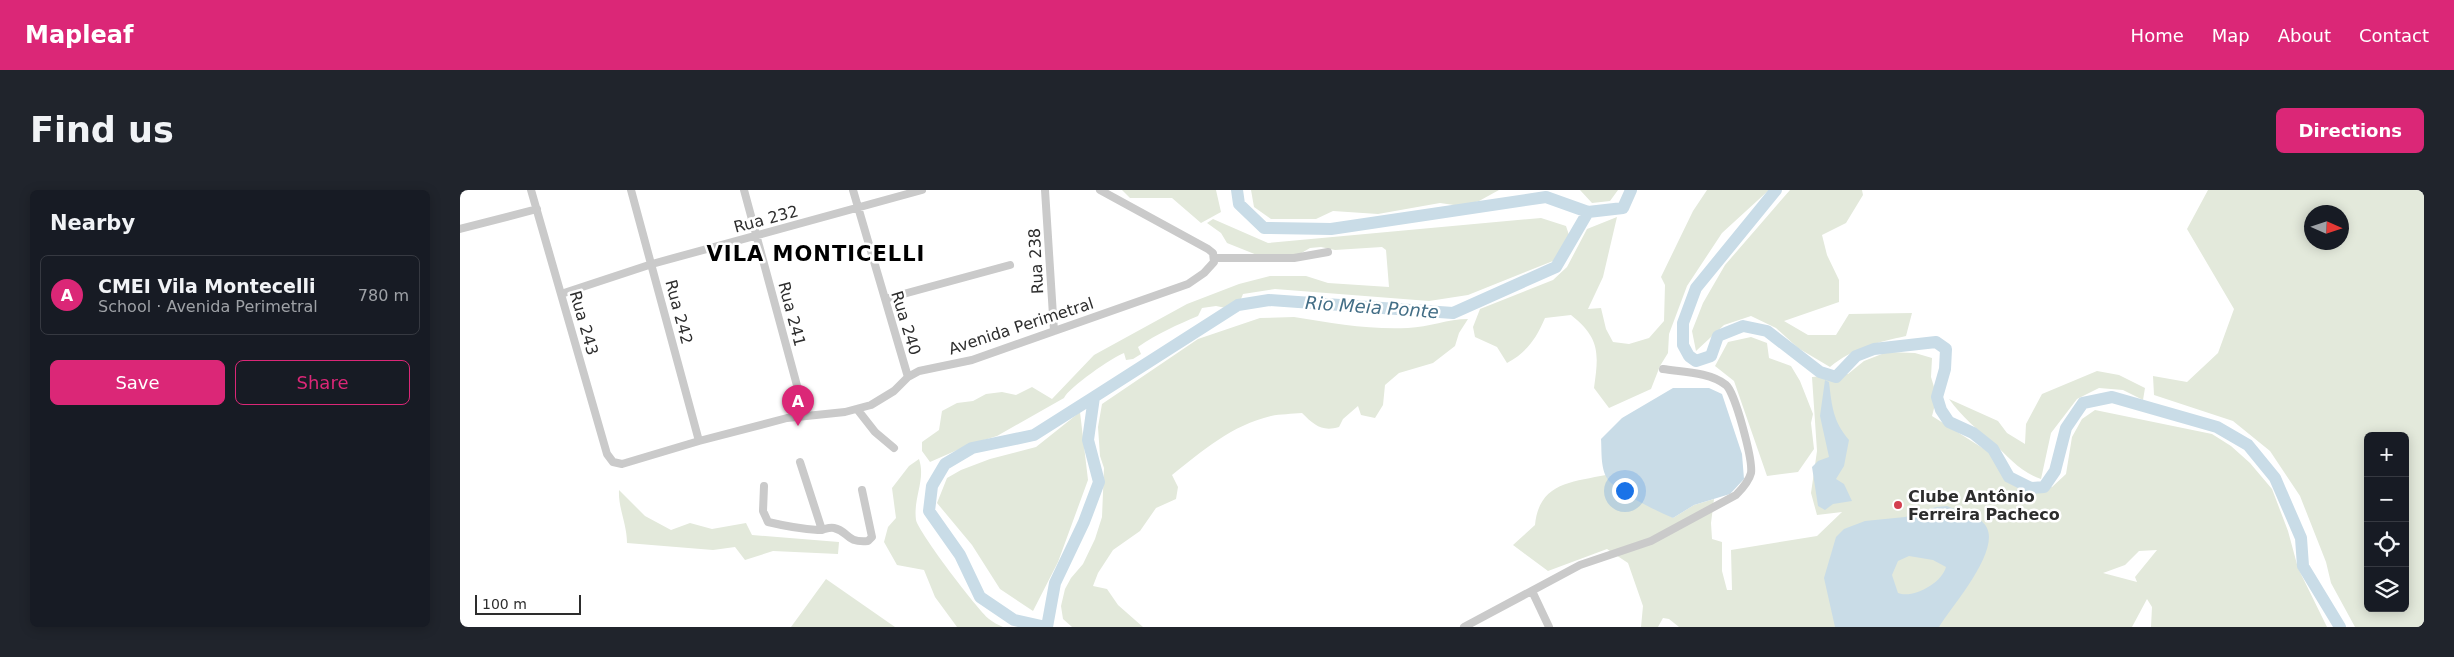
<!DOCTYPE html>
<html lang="en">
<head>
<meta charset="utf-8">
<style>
	body { margin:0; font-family:"DejaVu Sans",sans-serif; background:#20242c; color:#f1f3f6 }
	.controls { position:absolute; right:15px; bottom:15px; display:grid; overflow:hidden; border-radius:8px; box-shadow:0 2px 12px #0003 }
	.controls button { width:45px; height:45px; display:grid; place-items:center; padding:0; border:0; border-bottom:1px solid #363941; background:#171b24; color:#f1f3f6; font:25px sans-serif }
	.compass { position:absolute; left:1844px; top:15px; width:45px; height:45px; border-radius:50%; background:#171b24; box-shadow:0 2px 12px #0003; rotate:93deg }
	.scale { position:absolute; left:15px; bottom:12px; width:106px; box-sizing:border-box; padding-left:5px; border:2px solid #2d2d2d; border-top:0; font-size:14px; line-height:18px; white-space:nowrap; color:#2d2d2d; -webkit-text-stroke:4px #fff; paint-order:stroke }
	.you { position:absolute; left:1164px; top:300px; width:18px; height:18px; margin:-12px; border:4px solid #fff; border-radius:50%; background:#1a73e8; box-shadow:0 0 0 8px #1a73e833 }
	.badge { display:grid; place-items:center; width:32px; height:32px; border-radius:50%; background:#db2777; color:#fff; font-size:16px; font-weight:700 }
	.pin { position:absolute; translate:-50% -41px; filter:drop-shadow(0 1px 2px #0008) }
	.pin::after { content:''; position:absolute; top:26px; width:18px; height:15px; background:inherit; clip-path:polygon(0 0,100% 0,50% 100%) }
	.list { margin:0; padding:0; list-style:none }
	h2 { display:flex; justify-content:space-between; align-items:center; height:65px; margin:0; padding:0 20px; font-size:21px }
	h2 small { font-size:16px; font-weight:400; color:#9ea1a6 }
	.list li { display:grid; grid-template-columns:32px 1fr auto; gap:15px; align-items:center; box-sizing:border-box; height:80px; margin:0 10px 10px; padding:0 10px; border:1px solid #363941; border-radius:8px }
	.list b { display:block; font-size:19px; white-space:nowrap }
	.list p { margin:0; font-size:16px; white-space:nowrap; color:#9ea1a6 }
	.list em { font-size:16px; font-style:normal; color:#9ea1a6 }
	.actions { display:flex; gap:10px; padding:15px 20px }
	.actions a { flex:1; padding:11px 0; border:1px solid #db2777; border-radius:8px; text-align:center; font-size:18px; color:#db2777 }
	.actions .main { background:#db2777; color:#fff }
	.icon { flex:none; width:28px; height:28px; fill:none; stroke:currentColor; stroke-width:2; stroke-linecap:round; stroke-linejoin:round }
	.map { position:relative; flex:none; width:1964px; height:437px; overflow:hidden; border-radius:8px }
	header { display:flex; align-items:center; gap:30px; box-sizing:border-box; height:70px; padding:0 25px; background:#db2777; color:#fff }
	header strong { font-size:24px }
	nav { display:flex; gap:28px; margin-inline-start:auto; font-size:18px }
	.intro { display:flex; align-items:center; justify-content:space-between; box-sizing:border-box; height:120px; padding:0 30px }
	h1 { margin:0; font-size:35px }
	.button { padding:12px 22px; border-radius:8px; background:#db2777; color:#fff; font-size:18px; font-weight:700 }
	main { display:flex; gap:30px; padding:0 30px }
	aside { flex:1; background:#171b24; border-radius:8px; box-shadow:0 2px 12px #0003 }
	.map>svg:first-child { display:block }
	.green { fill:#e3e9db; fill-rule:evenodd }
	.water { fill:#c9dce7; fill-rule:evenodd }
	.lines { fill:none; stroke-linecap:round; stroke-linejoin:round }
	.river { stroke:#c9dce7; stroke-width:12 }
	.minor { stroke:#cacaca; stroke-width:8 }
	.poi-dot { fill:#d33f4f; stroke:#fff; stroke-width:2 }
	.labels { text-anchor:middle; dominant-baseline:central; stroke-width:5; stroke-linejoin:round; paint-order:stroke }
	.street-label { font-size:16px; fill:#2d2d2d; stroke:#fff }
	.poi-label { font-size:16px; font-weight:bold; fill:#2d2d2d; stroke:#fff; text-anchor:start }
	.water-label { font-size:18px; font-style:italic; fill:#436e86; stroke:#fff }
	.district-label { font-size:21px; font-weight:bold; letter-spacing:1px; fill:#000; stroke:#fff }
</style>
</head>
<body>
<header>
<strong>Mapleaf</strong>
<nav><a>Home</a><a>Map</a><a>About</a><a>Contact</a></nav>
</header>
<div class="intro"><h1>Find us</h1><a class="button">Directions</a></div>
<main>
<aside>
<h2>Nearby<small></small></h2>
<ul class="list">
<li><span class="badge">A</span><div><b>CMEI Vila Montecelli</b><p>School · Avenida Perimetral</p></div><em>780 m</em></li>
</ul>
<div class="actions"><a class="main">Save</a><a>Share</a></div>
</aside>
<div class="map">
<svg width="1964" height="437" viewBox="0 0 1964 437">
	<rect width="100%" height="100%" fill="#fff"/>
	<path class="green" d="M662,0H756L761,22L741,33L712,8H670Z
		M791,0H1039L1019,11L1001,16L980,13L918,24L873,21L856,29H811L794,17Z
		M1120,0H1158L1150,11L1132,13Z
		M1247,0H1309L1262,43L1227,96L1209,144L1208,163L1200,176L1191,199L1149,218L1134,198C1139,163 1140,148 1111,125L1085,128C1076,149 1067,162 1047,173L1037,157L1015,147L1013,137L1020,119L1093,90L1107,77L1127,39L1157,27L1143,87L1128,119L1141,118L1146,139L1153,152L1169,154L1189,148L1204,131L1205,95L1201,87L1233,21Z
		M1330,0H1402L1403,5L1386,33L1362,45L1367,65L1379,90V112L1324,131L1348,145H1376L1389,124L1452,123L1446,146C1418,152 1393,158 1370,177L1338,158L1316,138L1291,126L1264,135L1236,161L1232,141L1243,113L1265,75Z
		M1748,0H1964V437H1895L1871,393L1866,372L1840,306L1810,261L1773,231L1694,205L1693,186L1727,192L1758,163L1774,119L1727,39ZM1852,22H1882V52H1852ZM1908,246H1945V418H1908Z
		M1081,28L1106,36L1111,51L1093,71L1008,105L969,111L815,99L783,104L781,109L771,119L756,116L742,118L738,126C717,135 698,143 678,157L681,164L673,169L666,170L664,163C654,166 608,198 604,208L537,246L511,254L470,272L462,261V252L479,240L482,221L497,213L513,211L526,204L542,202L556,205L572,197L592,209L634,165L727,114L779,94L810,86H846L868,93L929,97L926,60L922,57L875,60L861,57L850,58L838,65L802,67L767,53L761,43L747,33L753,29L808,53Z
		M834,127C872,133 910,140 948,138C969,137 988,129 1008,129L999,143L995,156L973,173L939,183L925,195L923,215L915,228L901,225L898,216L883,229L879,237C862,242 854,235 842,223C832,224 820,224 811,226C772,235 742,261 712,285L718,297L716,309L696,318L680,341L653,360L638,383L633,396L647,399L658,415L683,437H612L603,429L601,416L605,399L611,388L623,374L635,349L642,327L644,278L640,266L638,237L642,214L738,149L800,128Z
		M1291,147L1307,153L1309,168L1331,176L1340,191L1353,224L1351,233L1354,259L1338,282L1307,286L1274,191L1255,176L1268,152Z
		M1427,162L1455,163L1472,168L1471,187L1477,207L1472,226L1532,264L1552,294L1575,300L1592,297L1606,284L1612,247L1622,229L1635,220L1752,244L1771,256L1790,273L1812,299L1828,341L1838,378L1867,437H1691L1692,417L1687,409L1672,437H1219L1209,429L1203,428L1198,437H1181L1183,416L1168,373L1147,359L1088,381L1053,355L1075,335C1079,293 1111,292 1146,285L1213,328L1234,315L1254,309L1251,333L1252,349L1262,352V381L1267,400H1272L1271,360L1357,346L1382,322L1357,325L1351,303L1357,261L1352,187L1388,184L1404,171ZM1697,360L1675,387L1677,392L1643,383L1665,375L1679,361Z
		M1637,181L1659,185L1685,198L1683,210L1663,200L1639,198L1617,209L1591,243L1581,289C1560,282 1549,267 1534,254C1517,239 1502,227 1489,209L1538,231L1547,243L1565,254L1566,234L1582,204Z
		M620,222L628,290L598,372L573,421L540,399L512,355L477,313L487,288L501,280L530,269L576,257Z
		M459,269C466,290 453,308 456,330C459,343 517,419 529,429C533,432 538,435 543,437H497L475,407L464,380L437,375L424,352L428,337L436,328L432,298L449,276Z
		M159,300L185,326L211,340L230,333L252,339L286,333L292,345L379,352L378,364L313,361L285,370L275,357L253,360L167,353C167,334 158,318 159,300Z
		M366,389L435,437H331Z"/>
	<path class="water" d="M1365,190L1369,192C1372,217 1373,231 1389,250L1384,276L1376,289L1384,294L1392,311L1373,314L1365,320L1358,316L1352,277L1358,271L1369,267L1360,226Z
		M1213,198H1249L1262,204L1282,264L1284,289L1270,304L1234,315L1213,328C1197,321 1161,304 1149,291C1140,280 1142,262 1141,249L1162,228Z
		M1487,316C1498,321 1522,326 1527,338C1539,363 1492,416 1479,437H1375L1364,388L1376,347L1384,339L1405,331L1445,327L1476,317ZM1449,366L1473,370L1486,377C1482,393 1453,409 1438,403L1432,385L1438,371Z"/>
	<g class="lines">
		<path class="river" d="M777,0L779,14L804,38L871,39L1086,7L1128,22L1163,18L1171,0
			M1316,0L1236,98L1223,133V155L1229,166L1236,171L1251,166L1258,146L1283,136L1307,141L1360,182L1376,187L1396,166L1414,159L1476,152L1486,159L1485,179L1477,207L1481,220L1489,232L1513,243L1533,259L1549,287L1571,298L1584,297L1595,281L1606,238L1623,213L1652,207L1757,237L1788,255L1815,288L1841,348L1843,376L1880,437
			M586,437L554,430L520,407L500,365L469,321L472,296L485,274L512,258L574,245L634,207
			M587,437L595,393L624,332L639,292L628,250L634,207L778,115L809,110L993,123L1096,77L1128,22"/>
		<path class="minor" d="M71,0L147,264L153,272L162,274L239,251L327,228L385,222L411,215L434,201L448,187L459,181L512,170L728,94L744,83L754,72L753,63L748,59L640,0
			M171,0L239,251
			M284,0L345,225
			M393,0L448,187
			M585,0L594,141
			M0,39L77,19
			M755,68H834L868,62
			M101,104L192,74L462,0
			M425,109L550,75
			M397,219L415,242L434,258
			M340,272L362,340
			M304,296L303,321L308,332C325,336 341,339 358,340C364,340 368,337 374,338C389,341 385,353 408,351L412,347L402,300
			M1072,401L1089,437
			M1004,437L1120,375L1191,351L1276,305C1282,299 1289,291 1291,283C1293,270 1275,202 1266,195C1250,182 1222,182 1203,179"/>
	</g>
	<circle class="poi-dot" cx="1438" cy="315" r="5"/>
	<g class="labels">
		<g class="street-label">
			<text transform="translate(306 29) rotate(-15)">Rua 232</text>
			<text transform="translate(576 71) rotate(-93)">Rua 238</text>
			<text transform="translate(219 122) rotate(75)">Rua 242</text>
			<text transform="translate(332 124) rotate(75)">Rua 241</text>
			<text transform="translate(124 133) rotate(74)">Rua 243</text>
			<text transform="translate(446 133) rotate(73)">Rua 240</text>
			<text transform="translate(561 136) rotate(-18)">Avenida Perimetral</text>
		</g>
		<g class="poi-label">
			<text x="1448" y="306">Clube Antônio<tspan x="1448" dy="18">Ferreira Pacheco</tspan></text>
		</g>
		<g class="water-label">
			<text transform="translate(912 117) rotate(4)">Rio Meia Ponte</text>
		</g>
		<g class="district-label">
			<text x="356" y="64">VILA MONTICELLI</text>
		</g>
	</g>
</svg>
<div class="controls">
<button>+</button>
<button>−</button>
<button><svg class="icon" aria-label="locate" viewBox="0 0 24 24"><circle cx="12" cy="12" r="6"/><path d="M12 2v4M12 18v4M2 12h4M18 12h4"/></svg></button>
<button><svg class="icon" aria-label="layers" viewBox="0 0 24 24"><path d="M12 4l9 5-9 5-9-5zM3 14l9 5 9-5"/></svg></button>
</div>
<svg class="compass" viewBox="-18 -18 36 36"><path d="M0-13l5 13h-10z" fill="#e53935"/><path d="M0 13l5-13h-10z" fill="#9ea1a6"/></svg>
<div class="scale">100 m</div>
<div class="you"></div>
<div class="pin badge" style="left:338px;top:236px">A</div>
</div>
</main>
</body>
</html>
